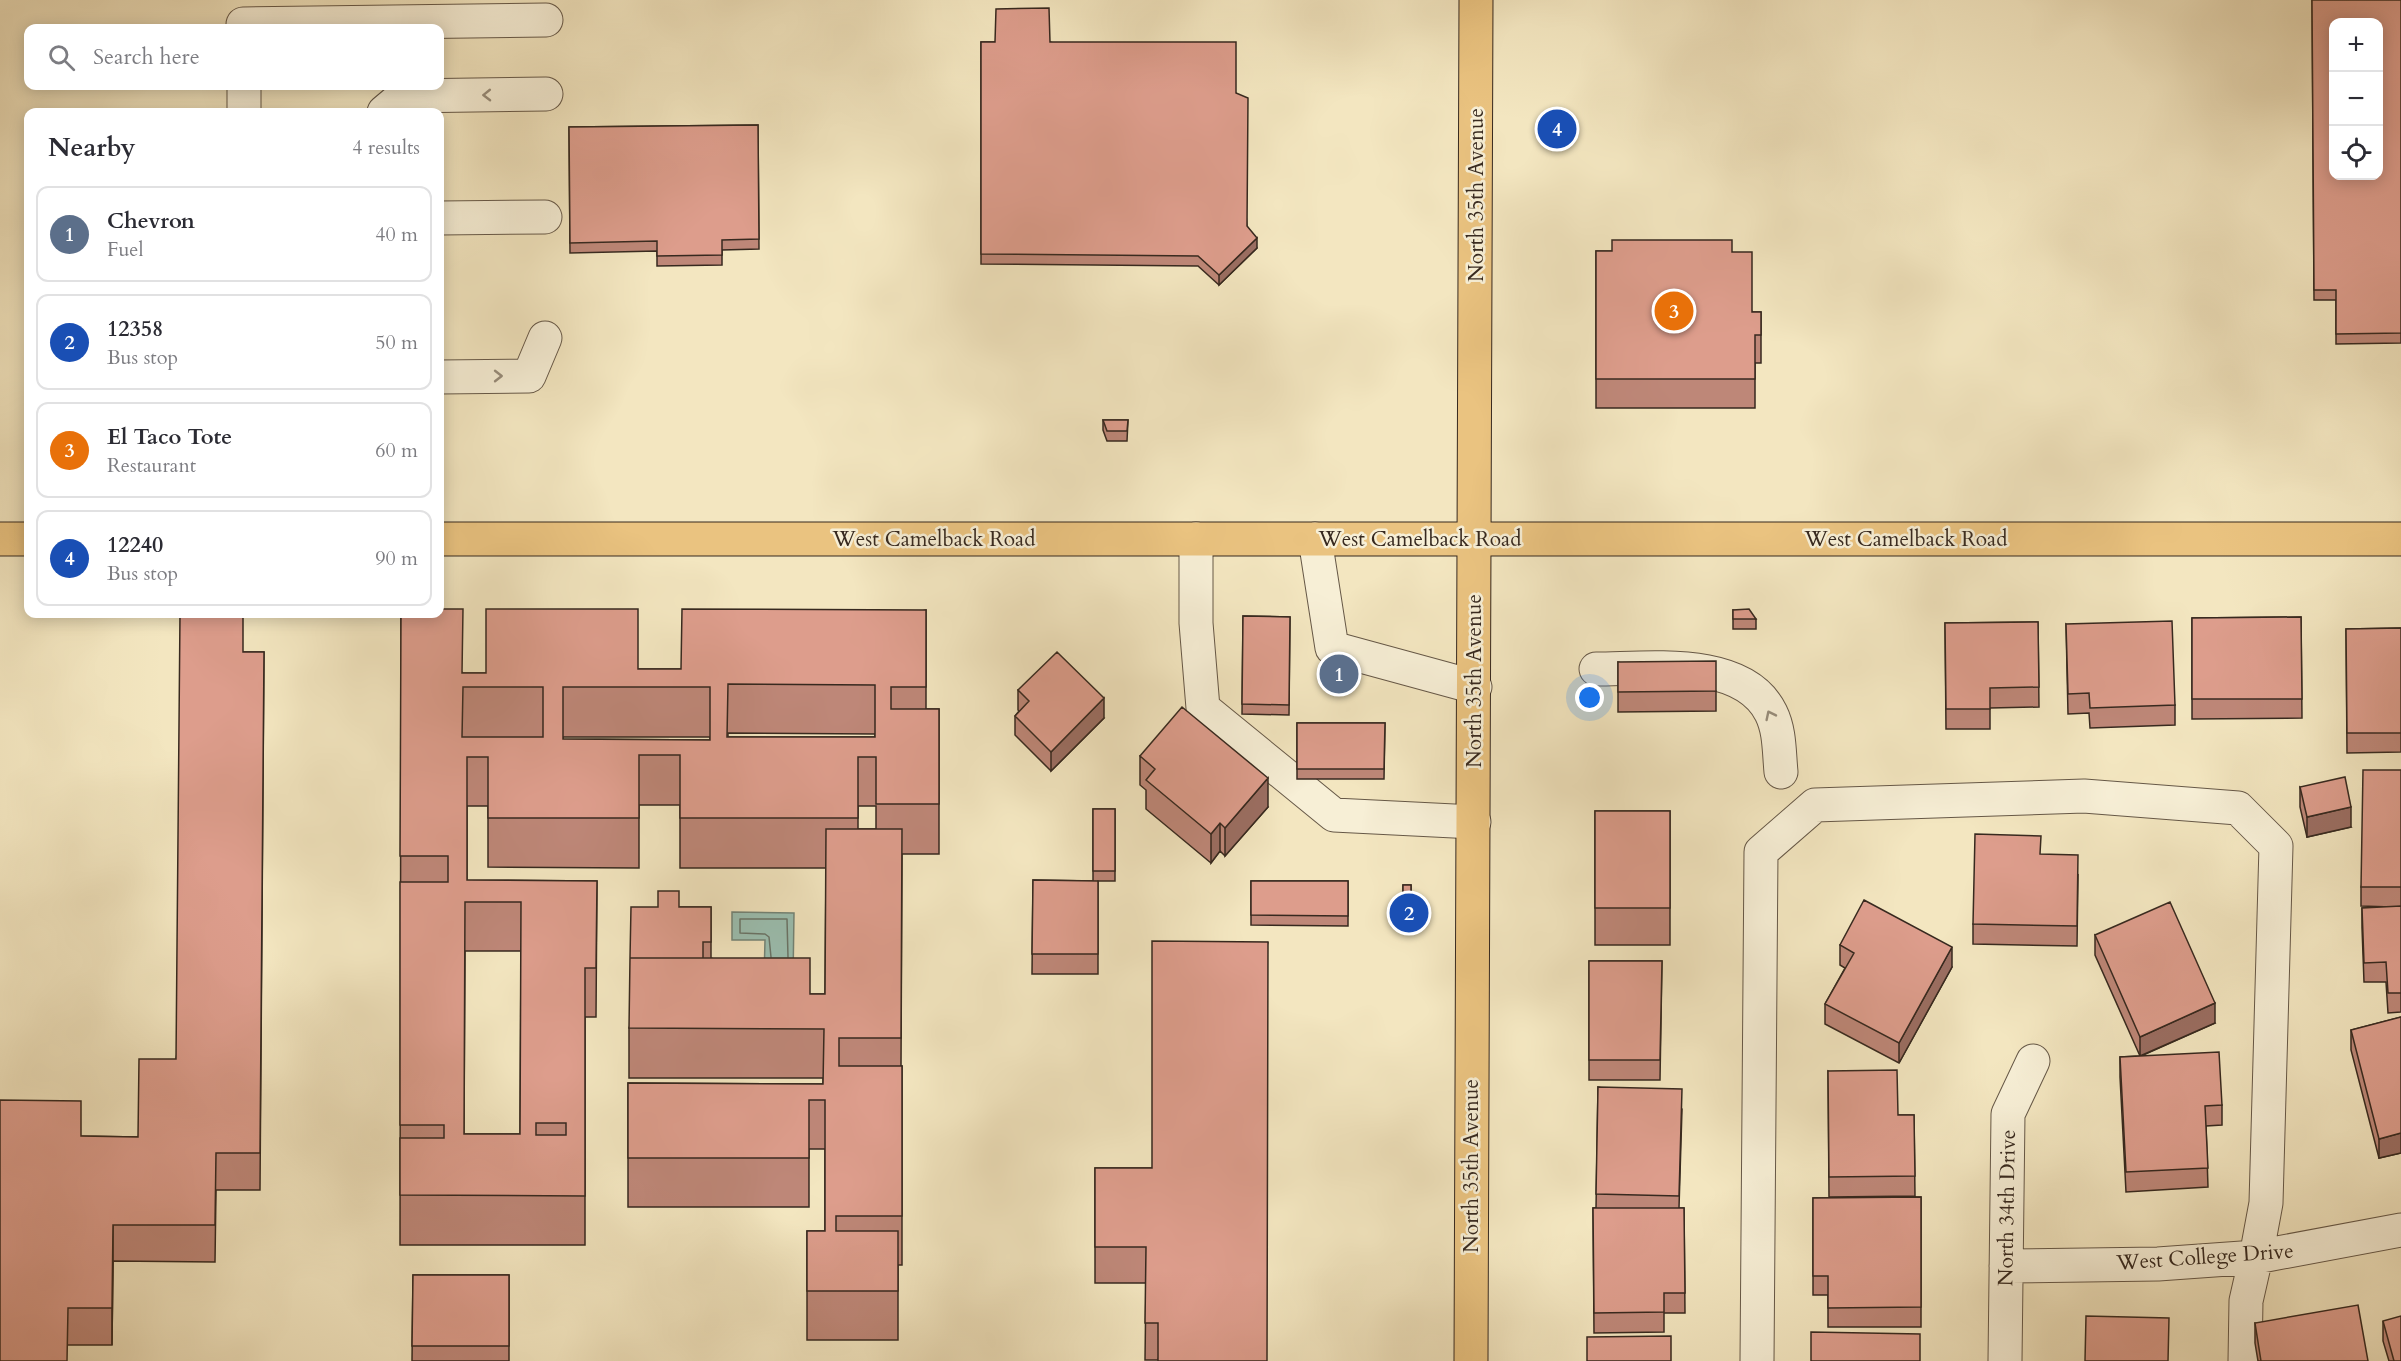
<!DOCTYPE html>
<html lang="en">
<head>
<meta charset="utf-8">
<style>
	body { margin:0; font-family:Cardo,serif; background:#f7f7f7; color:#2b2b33 }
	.controls { position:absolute; right:18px; top:18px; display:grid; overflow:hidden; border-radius:12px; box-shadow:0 3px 15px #0003 }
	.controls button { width:54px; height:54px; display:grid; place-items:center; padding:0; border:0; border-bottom:2px solid #e1e1e2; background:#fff; color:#2b2b33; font:30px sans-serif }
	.you { position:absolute; left:1590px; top:698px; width:21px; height:21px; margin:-15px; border:4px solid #fff; border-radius:50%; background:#1a73e8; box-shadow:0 0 0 9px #1a73e833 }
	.badge { display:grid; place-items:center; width:39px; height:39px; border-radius:50%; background:#8f2418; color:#fff; font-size:20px; font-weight:700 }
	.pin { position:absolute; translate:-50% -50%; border:3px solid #fff; box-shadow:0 2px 6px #0006 }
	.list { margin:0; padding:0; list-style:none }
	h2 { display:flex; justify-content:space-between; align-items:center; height:78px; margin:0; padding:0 24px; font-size:26px }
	h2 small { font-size:20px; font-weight:400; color:#7c7c81 }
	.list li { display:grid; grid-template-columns:39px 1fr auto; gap:18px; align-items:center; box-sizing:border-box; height:96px; margin:0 12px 12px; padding:0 12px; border:2px solid #e1e1e2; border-radius:12px }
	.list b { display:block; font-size:22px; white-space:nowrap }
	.list p { margin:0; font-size:20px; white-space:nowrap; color:#7c7c81 }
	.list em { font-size:20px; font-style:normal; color:#7c7c81 }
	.icon { flex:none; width:33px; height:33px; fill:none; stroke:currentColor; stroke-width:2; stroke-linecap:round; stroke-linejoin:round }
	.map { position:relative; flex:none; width:2401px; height:1361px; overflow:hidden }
	.search { position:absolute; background:#fff; box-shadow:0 3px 15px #0003; left:24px; top:24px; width:420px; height:66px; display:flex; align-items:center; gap:15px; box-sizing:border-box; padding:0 21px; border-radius:12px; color:#7c7c81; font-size:22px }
	.panel { position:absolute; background:#fff; box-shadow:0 3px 15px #0003; left:24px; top:108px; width:420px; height:510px; border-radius:12px }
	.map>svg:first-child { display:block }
	.water { fill:#9bc0b2; stroke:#738477; stroke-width:1.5 }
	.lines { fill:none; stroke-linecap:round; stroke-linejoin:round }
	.shore { stroke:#697468; stroke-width:1.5 }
	.minor-casing { stroke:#665847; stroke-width:35 }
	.major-casing { stroke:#37291f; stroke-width:35 }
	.minor { stroke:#f7efd6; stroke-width:33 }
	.major { stroke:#eac380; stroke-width:33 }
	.wall { fill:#be8778; stroke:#37291f; stroke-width:1.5; fill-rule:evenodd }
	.shaded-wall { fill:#9b6e62; stroke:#37291f; stroke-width:1.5 }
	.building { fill:#dd9d8c; stroke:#37291f; stroke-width:1.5; fill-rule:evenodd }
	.oneway { stroke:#978c7a }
	.labels { text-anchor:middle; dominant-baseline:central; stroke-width:5; stroke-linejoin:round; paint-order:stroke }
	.street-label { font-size:21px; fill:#37291f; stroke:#f7efd6 }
</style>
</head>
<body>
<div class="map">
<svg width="2401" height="1361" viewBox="0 0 2401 1361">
	<rect width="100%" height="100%" fill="#f3e6c0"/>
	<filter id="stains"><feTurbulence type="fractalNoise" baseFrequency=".00333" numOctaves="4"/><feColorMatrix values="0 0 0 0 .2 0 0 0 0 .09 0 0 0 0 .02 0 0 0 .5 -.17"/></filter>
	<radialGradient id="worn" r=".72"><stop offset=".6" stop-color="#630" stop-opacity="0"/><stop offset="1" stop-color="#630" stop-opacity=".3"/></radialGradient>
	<path class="water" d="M732,912L794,913L793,980L764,979L765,940H732Z"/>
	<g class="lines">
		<path class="shore" d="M771,957L769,937L765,934L740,933V919H787L788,957"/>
		<defs>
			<path id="minor" d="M243,24L546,20
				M244,86V112
				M384,112L403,96L546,94
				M440,218L545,217
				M440,377L529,376L545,338
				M1196,539V623L1203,708L1334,815L1474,822
				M1315,539L1332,648L1475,687
				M1596,669C1647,669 1743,656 1771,713C1780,731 1779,752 1781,772
				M2006,1266L2158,1264L2256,1257L2401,1230
				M1757,1361L1761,852L1815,805L2084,796L2238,808L2276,846L2266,1203L2256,1257L2246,1301L2245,1361
				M2005,1361L2008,1114L2033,1061"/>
			<path id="major" d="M0,539H28
				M440,539H2401
				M1471,1361L1476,0"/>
		</defs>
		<use href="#minor" class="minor-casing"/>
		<use href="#major" class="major-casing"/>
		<use href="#minor" class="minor"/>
		<use href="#major" class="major"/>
	</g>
	<path class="wall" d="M2312,0H2401V343L2336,344V300H2314Z
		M981,42H1050L1236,93L1247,226L1257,248L1219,285L1198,266L981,264Z
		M1552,113L1562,135V145L1553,146Z
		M758,125L759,249L722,250V265L657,266V251L570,253L569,127Z
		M1596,251L1732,252L1752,312H1761V363H1755V408H1596Z
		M1103,420H1128L1127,441H1107L1103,430Z
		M926,610V709H939V854H902L901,1066H902V1265H898V1340H807V1231H825V1149H809V1207H628V1083L823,1084V1078H629V1028L679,907H711V958L810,994H825L826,868H680V805H639V868L488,867V806H467V880L597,881L596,1017H585V1245H400L401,614L463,673H486L638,669H681ZM728,733L875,734V737H728ZM563,737H710V740L563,739ZM858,806H876V829H858ZM465,951H521L520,1134H464Z
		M1733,610L1756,619V629H1733Z
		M1243,616L1290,617L1289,715L1242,714Z
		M2301,617L2302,718L2192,719V618Z
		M2038,622L2039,707L1990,708V729H1946L1945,623Z
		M2066,624L2175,705V725L2090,728L2089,713L2068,714Z
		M2401,628V752L2347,753L2346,629Z
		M243,652H264L260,1190H216L215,1262L113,1261L112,1345H68L0,1361L81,1136L138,1137L176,1059Z
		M1618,662L1716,691V711L1618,712Z
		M1018,690L1104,718L1051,771L1015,735V716L1019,711L1018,710Z
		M1297,723H1385L1384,779H1297Z
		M1140,756L1268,807L1225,856L1220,851L1211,863L1146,809V790L1140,785Z
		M2401,770V1012L2388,1013L2386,982H2364L2362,928V908L2392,907L2361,906V887Z
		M2300,787L2351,827L2307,837L2300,807Z
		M1093,809H1115V881H1098V974H1032L1033,880L1093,881Z
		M1595,811H1670V945H1595Z
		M2078,875L2077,946L1973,944V924Z
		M1251,881H1348V926L1251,925Z
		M1403,885H1411V919H1403Z
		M2095,935L2215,1023L2141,1056L2222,1105V1125L2206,1126L2208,1187L2126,1192L2120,1077V1057L2140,1056L2095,955Z
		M1268,942L1158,1360H1145L1146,1283H1095V1168H1152Z
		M1840,945L1952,967L1899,1063L1825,1024V1004L1845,968L1840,965Z
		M1589,961H1662L1660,1080H1589Z
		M2401,1017V1153L2379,1158L2351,1050V1030Z
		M1828,1071L1898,1115H1914L1915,1196L1829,1197Z
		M1598,1087L1682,1109L1679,1208H1684L1685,1313H1664V1332L1594,1333L1593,1208H1596Z
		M1921,1197V1327H1828V1295H1813V1198Z
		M413,1275H509V1361H412Z
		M2383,1321L2401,1361H2389L2383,1341Z
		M2255,1323L2368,1361H2258L2255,1343Z"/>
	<path class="shaded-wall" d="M1257,238V248L1219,285V275Z
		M1104,698V718L1051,771V752Z
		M1268,778V807L1225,856V828Z
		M2351,807V827L2307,837V817Z
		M1220,823V851L1211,863V834Z
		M1952,947V967L1899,1063V1043Z
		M2215,1003V1023L2140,1056V1037Z
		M2401,1133V1153L2379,1158V1139Z
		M113,1225V1261L112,1345V1308Z"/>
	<path class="building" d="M2312,0H2401V333L2336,334V290H2314ZM2334,22H2379V176H2334Z
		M1049,8L1050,42H1236V93L1248,98L1247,226L1257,238L1219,275L1198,256L981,254V42H995L996,9Z
		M1562,112V135H1553L1552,113Z
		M758,125L759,239L722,240V255L657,256V241L570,243L569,127Z
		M1612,240H1732V252H1752V312H1761V335H1755V379H1596V251H1612Z
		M1103,420H1128L1127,431H1107Z
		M440,609H463L462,673H486V609H638V669H681L682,609L926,610V687H891V709H939V804H876V757H858V818H680V755H639V818H488V757H467V880L597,881L596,968H585V1196L400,1195V1138H444V1125H400V882H448V856H400L401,614H440ZM728,684L875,685V737H727ZM463,687H543V737H462ZM563,687H710V740L563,739ZM465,902H521L520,1134H464ZM536,1123H566V1135H536Z
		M1749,609L1756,619H1733V610Z
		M180,614H243V652H264L260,1153H216L215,1225H113L112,1308H68L67,1361H0V1100L81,1101V1136L138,1137L139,1059H176Z
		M1243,616L1290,617L1289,705L1242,704Z
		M2301,617L2302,699H2192V618Z
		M2172,621L2175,705L2090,708L2089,693L2068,694L2066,624Z
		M2038,622L2039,687L1990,688V709H1946L1945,623Z
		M2401,628V733H2347L2346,629Z
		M1057,652L1104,698L1051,752L1015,716L1029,701L1018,690Z
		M1716,661V691L1618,692V662Z
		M1182,707L1268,778L1225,828L1220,823L1211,834L1146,780L1155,769L1140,756Z
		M1297,723H1385L1384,769H1297Z
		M2363,770H2401V887H2361Z
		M2345,777L2351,807L2307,817L2300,787Z
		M1093,809H1115V871H1093Z
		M1595,811H1670V908H1595Z
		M826,829H902L901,1038H839V1066H902V1216H836V1231H898V1291H807V1231H825V1100H809V1158H628V1083L823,1084L824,1029L629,1028L630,958H810V994H825Z
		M1975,834L2041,836L2040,854L2078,855L2077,926L1973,924Z
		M1033,880L1098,881V954H1032Z
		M1251,881H1348V916L1251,915Z
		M1403,885H1411V909H1403Z
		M658,891H679V907H711V942H703V958H630L631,907H658Z
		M1864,900L1952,947L1899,1043L1825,1004L1854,953L1840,945Z
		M2170,902L2215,1003L2140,1037L2095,935Z
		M2401,906V993H2388L2386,962L2364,963L2362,908Z
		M1152,941L1268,942L1267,1361H1158V1323H1145L1146,1247H1095V1168H1152Z
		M1589,961H1662L1660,1060H1589Z
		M2401,1017V1133L2379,1139L2351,1030Z
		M2219,1052L2222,1105L2205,1106L2208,1168L2126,1172L2120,1057Z
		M1897,1070L1898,1115H1914L1915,1176L1829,1177L1828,1071Z
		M1598,1087L1682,1089L1679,1196L1596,1194Z
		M1921,1197V1307L1828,1308V1276H1813V1198Z
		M1593,1208H1684L1685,1293H1664V1312L1594,1313Z
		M413,1275H509V1346H412Z
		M2358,1305L2368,1361H2261L2255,1323Z
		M2086,1316L2169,1318L2168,1361H2085Z
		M2401,1316V1361H2394L2383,1321Z
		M1811,1332L1920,1334V1361H1811Z
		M1671,1336V1361H1587V1337Z"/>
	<defs><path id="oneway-chevron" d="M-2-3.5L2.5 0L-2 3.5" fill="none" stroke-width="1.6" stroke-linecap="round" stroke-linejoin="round" transform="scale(1.5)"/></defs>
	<g class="oneway">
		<use href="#oneway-chevron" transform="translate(487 95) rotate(179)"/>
		<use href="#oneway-chevron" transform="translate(498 376)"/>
		<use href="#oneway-chevron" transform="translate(1770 715) rotate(-116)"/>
	</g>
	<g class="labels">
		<g class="street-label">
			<text transform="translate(1476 195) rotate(-90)">North 35th Avenue</text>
			<text x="934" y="539">West Camelback Road</text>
			<text x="1420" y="539">West Camelback Road</text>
			<text x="1906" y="539">West Camelback Road</text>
			<text transform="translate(1474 681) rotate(-90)">North 35th Avenue</text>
			<text transform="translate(1471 1166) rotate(-90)">North 35th Avenue</text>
			<text transform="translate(2007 1208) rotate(-89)">North 34th Drive</text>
			<text transform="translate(2205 1257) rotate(-4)">West College Drive</text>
		</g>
	</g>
	<rect width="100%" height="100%" filter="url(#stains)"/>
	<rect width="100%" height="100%" fill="url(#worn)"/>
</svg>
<div class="controls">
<button>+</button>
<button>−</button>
<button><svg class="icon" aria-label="locate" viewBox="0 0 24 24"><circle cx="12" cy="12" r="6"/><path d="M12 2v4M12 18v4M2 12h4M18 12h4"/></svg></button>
</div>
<div class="you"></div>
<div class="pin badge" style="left:1339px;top:674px;background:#5c6f8a">1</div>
<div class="pin badge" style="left:1409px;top:913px;background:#1a4fb4">2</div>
<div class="pin badge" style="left:1674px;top:311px;background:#e8710a">3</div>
<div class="pin badge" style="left:1557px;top:129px;background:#1a4fb4">4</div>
<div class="search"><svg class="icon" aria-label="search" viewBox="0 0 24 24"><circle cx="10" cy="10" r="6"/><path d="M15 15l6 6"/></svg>Search here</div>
<section class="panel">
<h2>Nearby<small>4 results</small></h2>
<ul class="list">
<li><span class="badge" style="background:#5c6f8a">1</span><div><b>Chevron</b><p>Fuel</p></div><em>40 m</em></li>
<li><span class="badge" style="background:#1a4fb4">2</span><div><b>12358</b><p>Bus stop</p></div><em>50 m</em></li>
<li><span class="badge" style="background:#e8710a">3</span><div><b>El Taco Tote</b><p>Restaurant</p></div><em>60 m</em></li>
<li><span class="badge" style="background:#1a4fb4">4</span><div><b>12240</b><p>Bus stop</p></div><em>90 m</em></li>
</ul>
</section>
</div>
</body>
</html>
